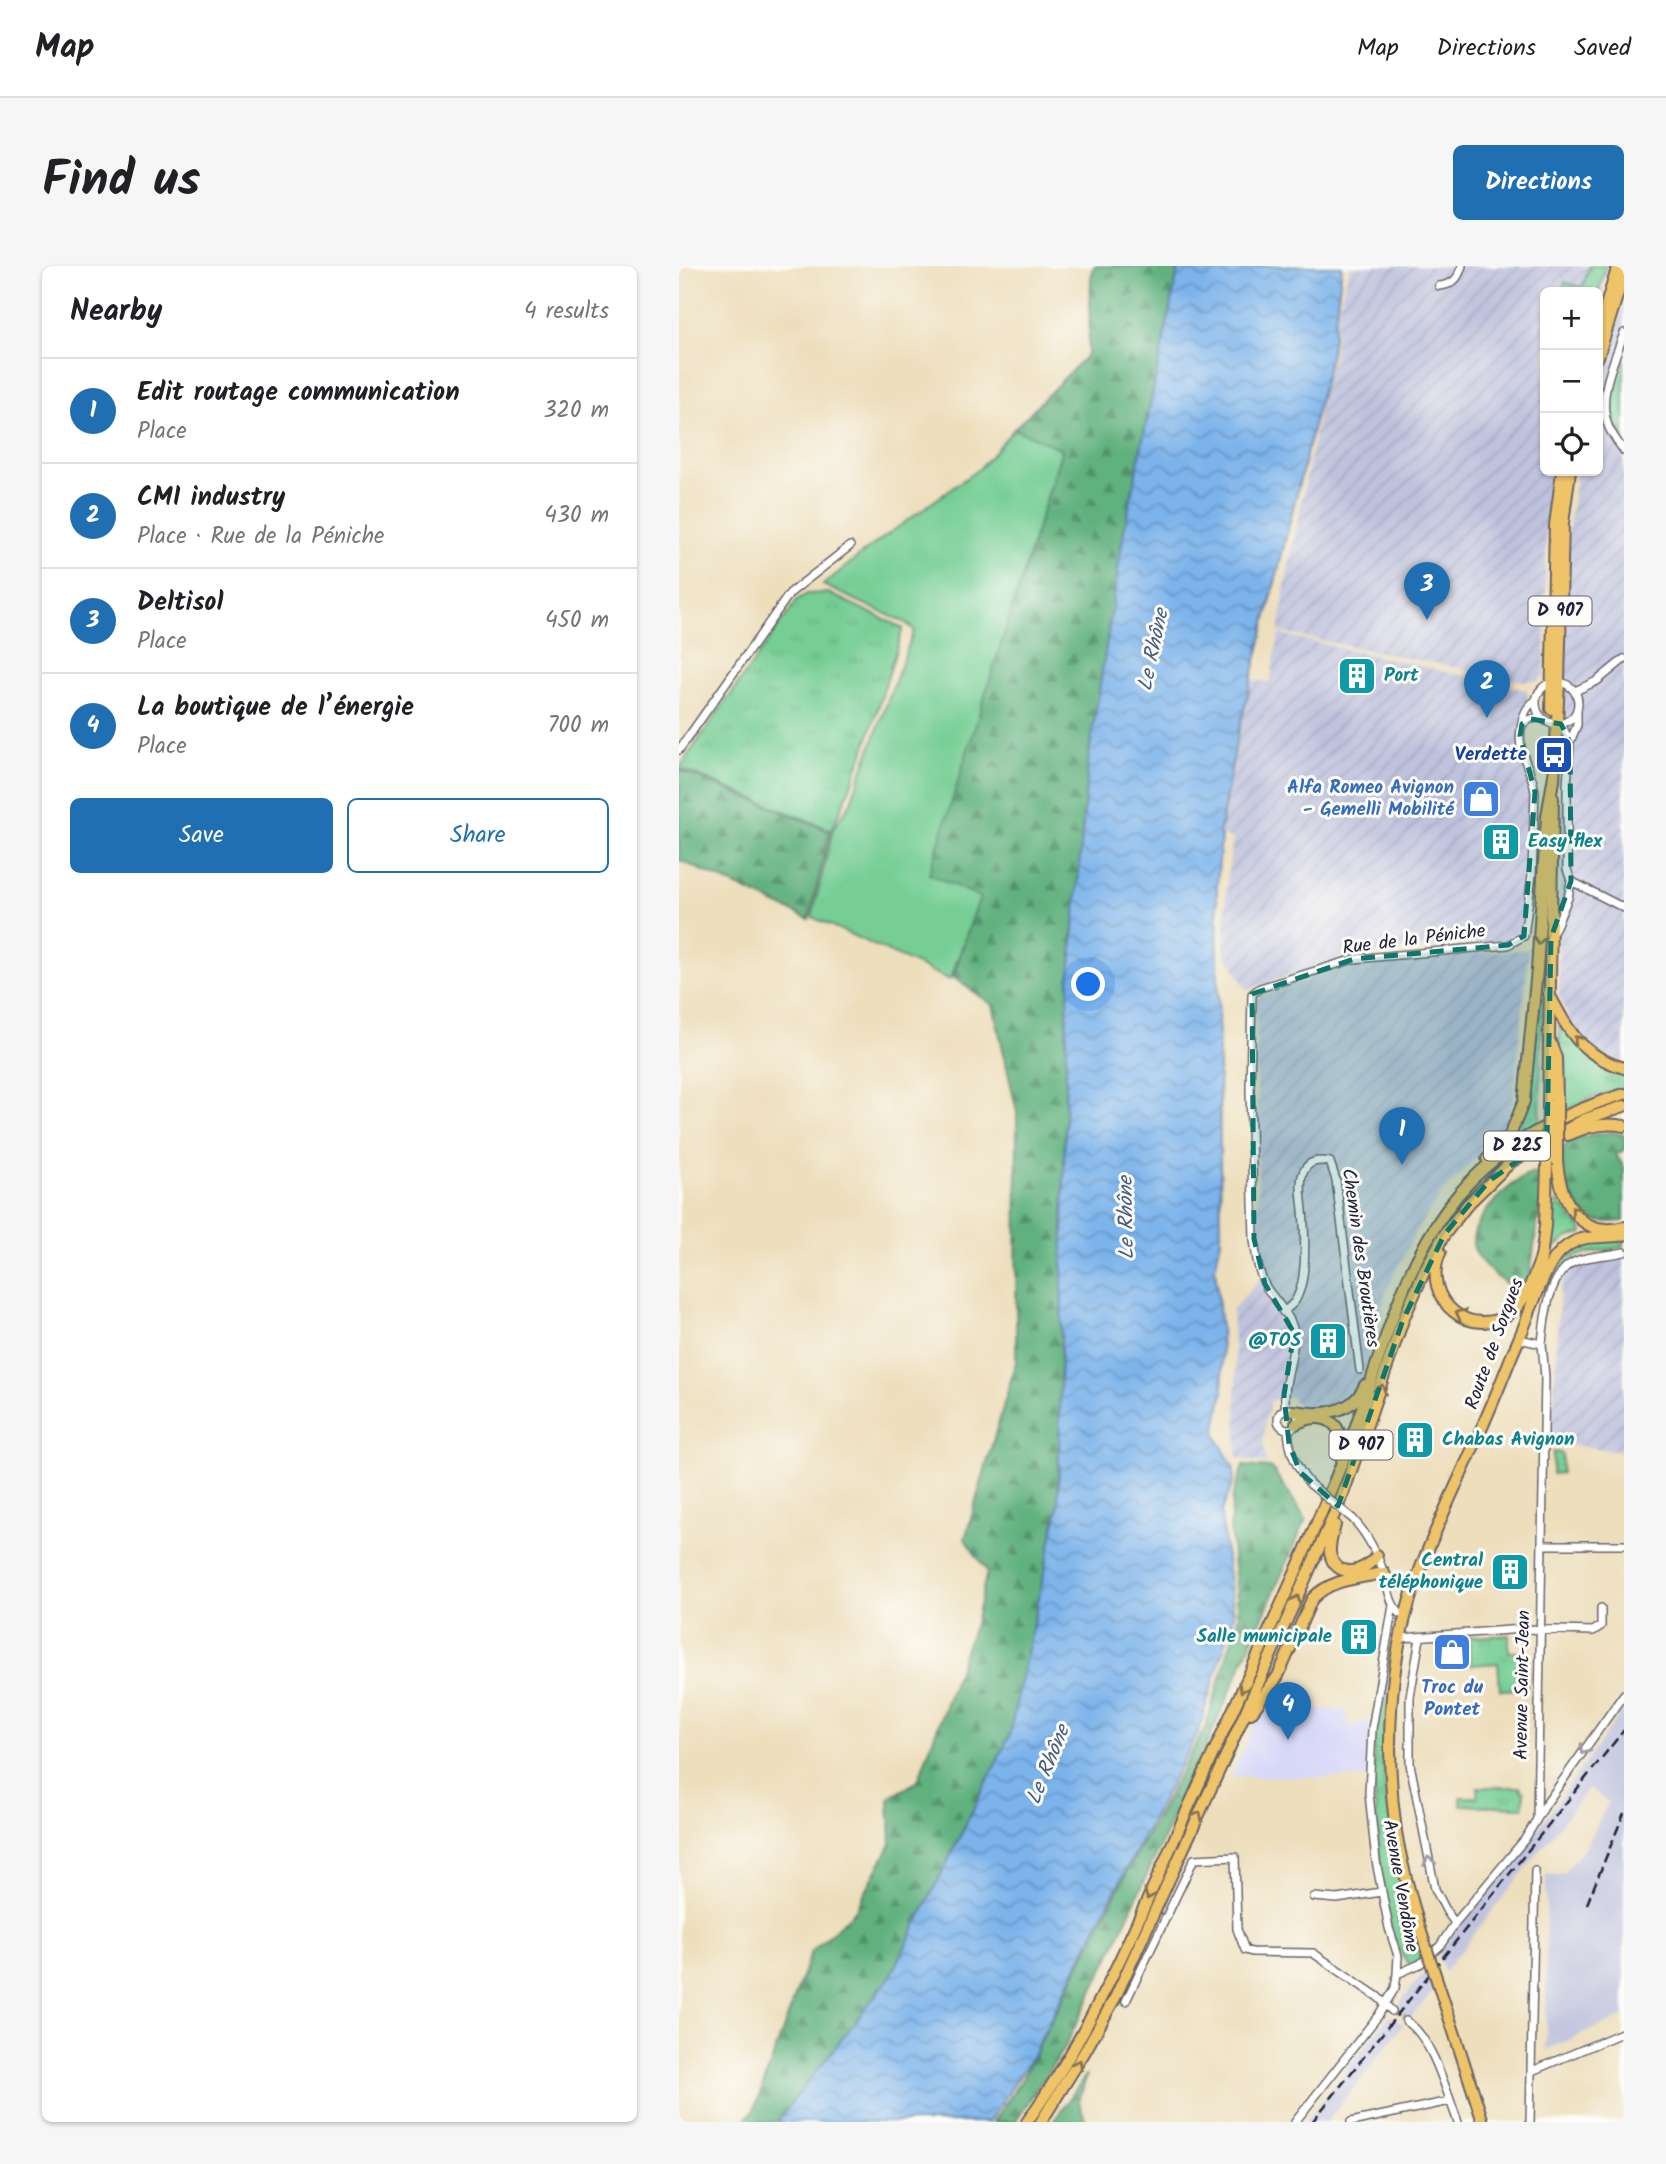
<!DOCTYPE html>
<html lang="en">
<head>
<meta charset="utf-8">
<style>
	body { margin:0; font-family:Kalam,sans-serif; background:#f6f6f6; color:#202124 }
	.controls { position:absolute; right:21px; top:21px; display:grid; overflow:hidden; border-radius:10px; box-shadow:0 2px 5px #0004 }
	.controls button { width:63px; height:63px; display:grid; place-items:center; padding:0; border:0; border-bottom:2px solid #e0e0e0; background:#fff; color:#202124; font:35px sans-serif }
	.you { position:absolute; left:410px; top:719px; width:24px; height:24px; margin:-18px; border:5px solid #fff; border-radius:50%; background:#1a73e8; box-shadow:0 0 0 10px #1a73e833 }
	.badge { display:grid; place-items:center; width:46px; height:46px; border-radius:50%; background:#1f6fb2; color:#fff; font-size:23px; font-weight:700 }
	.pin { position:absolute; translate:-50% -58px; filter:drop-shadow(0 2px 4px #0008) }
	.pin::after { content:''; position:absolute; top:37px; width:24px; height:21px; background:inherit; clip-path:polygon(0 0,100% 0,50% 100%) }
	.list { margin:0; padding:0; list-style:none }
	h2 { display:flex; justify-content:space-between; align-items:center; height:91px; margin:0; padding:0 28px; font-size:30px }
	h2 small { font-size:23px; font-weight:400; color:#757577 }
	.list li { display:grid; grid-template-columns:46px 1fr auto; gap:21px; align-items:center; box-sizing:border-box; height:105px; padding:0 28px; border-top:2px solid #e0e0e0 }
	.list b { display:block; font-size:26px; white-space:nowrap }
	.list p { margin:0; font-size:23px; white-space:nowrap; color:#757577 }
	.list em { font-size:23px; font-style:normal; color:#757577 }
	.actions { display:flex; gap:14px; padding:21px 28px }
	.actions a { flex:1; padding:16px 0; border:2px solid #1f6fb2; border-radius:10px; text-align:center; font-size:24px; color:#1f6fb2 }
	.actions .main { background:#1f6fb2; color:#fff }
	.icon { flex:none; width:38px; height:38px; fill:none; stroke:currentColor; stroke-width:2; stroke-linecap:round; stroke-linejoin:round }
	.map { position:relative; flex:none; width:945px; height:1856px; overflow:hidden; border-radius:10px }
	header { display:flex; align-items:center; gap:42px; box-sizing:border-box; height:98px; padding:0 35px; background:#fff; border-bottom:2px solid #e0e0e0 }
	header strong { font-size:33px }
	nav { display:flex; gap:38px; margin-inline-start:auto; font-size:24px }
	.intro { display:flex; align-items:center; justify-content:space-between; box-sizing:border-box; height:168px; padding:0 42px }
	h1 { margin:0; font-size:49px }
	.button { padding:18px 32px; border-radius:10px; background:#1f6fb2; color:#fff; font-size:24px; font-weight:700 }
	main { display:flex; gap:42px; padding:0 42px }
	aside { flex:1; background:#fff; border-radius:10px; box-shadow:0 2px 5px #0004 }
	.map>svg:first-child { display:block }
	.built { fill:#d7d7f8 }
	.industrial { fill:url(#industrial-furrows) }
	.railway { fill:#bfc2dd }
	.grass { fill:url(#grass-tufts); stroke:#4c7868; stroke-width:2 }
	.forest { fill:url(#forest-firs); stroke:#416a5c; stroke-width:2 }
	.garden { fill:#76ce94; stroke:#4c7868; stroke-width:2 }
	.water { fill:url(#water-waves); stroke:#4e6a93; stroke-width:2 }
	.lines { fill:none; stroke-linecap:round; stroke-linejoin:round }
	.minor-tunnel { stroke:#c4b8a2; stroke-width:7; stroke-dasharray:7 3.5; stroke-linecap:butt }
	.minor-casing { stroke:#696468; stroke-width:10 }
	.primary-casing { stroke:#696468; stroke-width:14 }
	.trunk-casing { stroke:#696468; stroke-width:14 }
	.minor { stroke:#fff; stroke-width:7 }
	.primary { stroke:#efc469; stroke-width:10 }
	.trunk { stroke:#efc469; stroke-width:10 }
	.rail { stroke:#22223b; stroke-width:2.5; stroke-dasharray:10 5; stroke-linecap:butt }
	.minor-bridge-casing { stroke:#696468; stroke-width:10; stroke-linecap:butt }
	.primary-bridge-casing { stroke:#696468; stroke-width:14; stroke-linecap:butt }
	.trunk-bridge-casing { stroke:#696468; stroke-width:14; stroke-linecap:butt }
	.minor-bridge { stroke:#fff; stroke-width:7 }
	.primary-bridge { stroke:#efc469; stroke-width:10 }
	.trunk-bridge { stroke:#efc469; stroke-width:10 }
	.oneway { stroke:#887352 }
	.oneway2 { stroke:#9c9ca7 }
	.marked { fill:#0f766e; fill-opacity:0.2; stroke:#0f766e; stroke-width:5; stroke-dasharray:14 9; stroke-linejoin:round }
	.labels { text-anchor:middle; dominant-baseline:central; stroke-width:6; stroke-linejoin:round; paint-order:stroke }
	.shield { fill:#fdfcf7; stroke:#646373; stroke-width:2 }
	.shield-label { font-size:18px; font-weight:bold; fill:#22223b }
	.culture-label { font-size:19px; font-weight:bold; fill:#0d838f; stroke:#fdfcf7; text-anchor:start }
	.transit-label { font-size:19px; font-weight:bold; fill:#164399; stroke:#fdfcf7; text-anchor:end }
	.shop-label { font-size:19px; font-weight:bold; fill:#366cbe; stroke:#fdfcf7; text-anchor:end }
	.street-label { font-size:19px; fill:#22223b; stroke:#fdfcf7 }
	.water-label { font-size:21px; font-style:italic; fill:#465c81; stroke:#fdfcf7 }
</style>
</head>
<body>
<header>
<strong>Map</strong>
<nav><a>Map</a><a>Directions</a><a>Saved</a></nav>
</header>
<div class="intro"><h1>Find us</h1><a class="button">Directions</a></div>
<main>
<aside>
<h2>Nearby<small>4 results</small></h2>
<ul class="list">
<li><span class="badge">1</span><div><b>Edit routage communication</b><p>Place</p></div><em>320 m</em></li>
<li><span class="badge">2</span><div><b>CMI industry</b><p>Place · Rue de la Péniche</p></div><em>430 m</em></li>
<li><span class="badge">3</span><div><b>Deltisol</b><p>Place</p></div><em>450 m</em></li>
<li><span class="badge">4</span><div><b>La boutique de l’énergie</b><p>Place</p></div><em>700 m</em></li>
</ul>
<div class="actions"><a class="main">Save</a><a>Share</a></div>
</aside>
<div class="map">
<svg width="945" height="1856" viewBox="0 0 945 1856">
	<defs>
		<pattern id="industrial-furrows" width="10" height="10" patternUnits="userSpaceOnUse" patternTransform="scale(1.75)"><rect width="10" height="10" fill="#bfc2dd"/><path d="M-1 1l2-2M0 10L10 0M9 11l2-2" fill="none" stroke="#a4a6bf"/></pattern>
		<pattern id="grass-tufts" width="24" height="20" patternUnits="userSpaceOnUse" patternTransform="scale(1.75)"><rect width="24" height="20" fill="#76ce94"/><path d="M3 7l-1-3M5 7V3M7 7l1-3M15 17l-1-3M17 17v-4M19 17l1-3" fill="none" stroke="#66b180"/></pattern>
		<pattern id="forest-firs" width="22" height="20" patternUnits="userSpaceOnUse" patternTransform="scale(1.75)"><rect width="22" height="20" fill="#60b17e"/><path d="M5 1l3.5 6h-7zM16 11l3.5 6h-7z" fill="#4f9068"/></pattern>
		<pattern id="water-waves" width="16" height="10" patternUnits="userSpaceOnUse" patternTransform="scale(1.75)"><rect width="16" height="10" fill="#7bb3eb"/><path d="M0 5q4-4 8 0t8 0" fill="none" stroke="#6491c0"/></pattern>
	</defs>
	<rect width="100%" height="100%" fill="#fdfcf7"/>
	<filter id="ink" filterUnits="userSpaceOnUse"><feTurbulence type="fractalNoise" baseFrequency=".0143" numOctaves="2"/><feDisplacementMap in="SourceGraphic" scale="14" xChannelSelector="R" yChannelSelector="G"/><feConvolveMatrix kernelMatrix="1 2 1 2 8 2 1 2 1" color-interpolation-filters="sRGB"/></filter>
	<filter id="wash" filterUnits="userSpaceOnUse"><feTurbulence type="fractalNoise" baseFrequency=".00686" numOctaves="4" result="noise"/><feDisplacementMap in="SourceGraphic" scale="28" xChannelSelector="R" yChannelSelector="G"/><feGaussianBlur stdDeviation="1.57" result="paint"/><feColorMatrix in="noise" values="0 0 0 0 0 0 0 0 0 0 0 0 0 0 0 0 0 1.4 0 .05"/><feComposite in="paint" operator="in"/></filter>
	<g filter="url(#wash)">
		<rect width="100%" height="100%" fill="#eddebc"/>
		<path class="built" d="M581,1442L667,1443L670,1461L691,1454L687,1512L553,1510Z"/>
		<path class="industrial" d="M671,0H929L919,36V26H866V205H872L867,260L866,408L858,415H843L600,366L606,320L644,126L655,87L659,44Z
			M945,38V797L917,787L891,757L880,729L879,679L889,267L898,205H919V122Z
			M600,368L848,424L851,457L846,475L858,512L852,520L843,662L828,674L683,688L651,696L568,724L545,684L548,612L554,572L541,570L571,414L591,416Z
			M850,683L834,835L827,856L818,870L763,927L738,963L707,1025L695,1075L679,1124L660,1140L638,1143L619,1141L611,1130L592,1135L586,1155L584,1176L587,1198L558,1192L557,1111L553,1044L586,1008L579,948L577,735L582,730L665,701L690,696Z
			M945,992V1186L872,1176L880,1035L882,1020L885,1012L896,1002L905,998Z"/>
		<path class="railway" d="M945,1442V1750L867,1784V1608L878,1609L885,1606L907,1581L929,1536L910,1522L765,1706L759,1687L867,1552Z
			M747,1704L754,1725L730,1754L716,1743Z
			M711,1749L724,1759L648,1856H626Z"/>
		<path class="grass" d="M911,0H927L919,27L884,24L886,16L903,22Z
			M945,91V172C926,144 931,120 945,91Z
			M149,327L224,362C203,427 183,503 152,564L0,502L118,334L128,328Z
			M864,676L861,857L834,873L848,843Z
			M880,759L945,805V822L916,831L883,846Z
			M878,935L904,965L903,968L888,972L873,984L871,982Z
			M945,973V981C875,991 879,993 860,1059H857C863,1036 871,986 896,978C910,973 930,975 945,973Z
			M874,1186L881,1187L883,1190L882,1207L873,1208Z
			M830,1369V1386H849L848,1423L821,1424L819,1397L792,1399L790,1371Z
			M713,1390L704,1489L706,1521L718,1602L743,1694L734,1699C701,1694 693,1511 695,1479C695,1470 697,1462 700,1454C707,1435 707,1411 710,1391Z
			M799,1521H842V1525H845L844,1541L782,1539V1531H798Z"/>
		<path class="forest" d="M415,0H500L445,265L409,496L388,746L379,1242L330,1471L212,1710L98,1856H64L75,1844L132,1686L176,1645L212,1578L210,1532L239,1515L296,1357L308,1306L286,1273L337,1096L338,846L314,739L274,711L300,631L249,608L383,184L335,163L409,88L412,12Z
			M0,504L151,565L130,653L0,594Z
			M933,866L945,869V884L937,889L945,901V955C934,955 922,958 912,953C894,944 869,890 890,876C901,869 920,868 933,866Z
			M854,906L863,910V929L850,1014L838,1024C824,1017 796,995 794,978C792,952 832,916 854,906Z
			M564,1200L593,1202L627,1253L527,1480L433,1685L387,1779L336,1856H314L343,1813L449,1604L527,1460L560,1350L551,1261L554,1229Z
			M408,1808L400,1836L407,1856H374Z"/>
		<path class="garden" d="M335,163L383,183L250,608L301,631L271,714L133,651L154,563L171,538L235,364L227,357L144,319L190,282L301,202Z"/>
		<path class="water" d="M500,0H663L652,87L558,472L540,569L542,571L538,620L542,974L536,1002L542,1063L544,1125L536,1168L555,1203L554,1216L542,1247L555,1349L519,1466L427,1642L353,1791L310,1856H98L212,1710L330,1471L379,1242L388,746L409,496L445,265Z"/>
	</g>
	<g filter="url(#ink)">
		<g class="lines">
			<path class="minor-tunnel" d="M713,1745L727,1755"/>
			<defs>
				<path id="minor" d="M760,20C774,19 779,13 783,0
					M945,67C935,96 917,131 930,162C934,170 940,178 945,185
					M857 437a21 21 0 1 1 42 0a21 21 0 1 1-42 0Z
					M896,425L918,415L945,393
					M898,446V459L891,476L888,519V603L892,615L945,642
					M843,458L852,453L862,451
					M882,458L891,476
					M0,484L111,327L171,280
					M875,665L889,632L892,615
					M604,1046C608,1043 613,1039 616,1035C629,1015 626,968 624,944C623,933 620,917 624,907C629,894 640,894 651,896L657,914L681,1104
					M840,1073L863,1078L866,1111L858,1552
					M863,1078C865,1053 870,1005 897,995C912,989 929,990 945,986
					M607,1143C602,1117 616,1093 615,1068C614,1051 596,1035 587,1021C579,1006 577,990 575,973L571,824L573,728L581,722L675,693L829,679L845,670L853,609L856,526C852,497 836,490 843,456C845,446 849,439 857,434
					M599 1153a10 10 0 1 1 20 0a10 10 0 1 1-20 0Z
					M609,1163C610,1185 616,1200 631,1218
					M674,1253C689,1269 698,1287 705,1308C710,1323 710,1339 723,1349L727,1350
					M863,1279H945
					M705,1307L719,1320H735
					M722,1372L844,1363L914,1365L922,1360V1342
					M741,1372L731,1431V1498L756,1623L768,1646L776,1657
					M635,1631L658,1633L702,1626
					M718,1708L741,1698L761,1680L776,1657L846,1573L867,1538L945,1428
					M447,1735L515,1593L556,1591L558,1663L566,1684L573,1686L634,1687L699,1731L713,1745
					M727,1755C753,1770 768,1828 779,1856
					M853,1805L945,1766
					M616,1856L699,1750L716,1722L718,1708L719,1690L710,1662L697,1595L690,1527L693,1463L714,1339
					M672,1856L771,1835
					M851,1856L856,1605"/>
				<path id="primary" d="M919,65L939,0
					M919,91L945,8
					M872,443L876,259L883,205
					M875,516L880,416L884,257L891,205
					M869,837L874,532
					M861,1001L866,960L868,900
					M741,1663C732,1631 722,1599 717,1565C706,1485 709,1396 736,1318C746,1288 759,1259 772,1230C793,1185 813,1140 831,1094C839,1074 849,1055 854,1034
					M777,1772L804,1856"/>
				<path id="trunk" d="M870,728C890,766 902,789 945,802
					M870,773L877,792L878,833
					M889,869C906,861 927,856 945,860
					M808,893L831,869L845,835L858,704L868,550L875,509
					M878,895C881,933 899,973 945,961
					M761,987C741,1034 793,1077 834,1045C848,1033 855,1009 862,992
					M852,1042C864,1015 873,978 907,972C919,970 932,972 945,969
					M615,1145C642,1150 674,1148 686,1119
					M617,1158C644,1143 669,1157 660,1189
					M656,1259C654,1268 650,1277 651,1287C656,1314 687,1307 698,1289
					M572,1447L599,1410L633,1333C651,1313 680,1312 705,1307
					M348,1856C417,1759 462,1648 510,1540C563,1424 617,1310 665,1192C699,1107 715,1014 771,939C812,884 881,847 945,828
					M362,1856L405,1787L436,1732L549,1485L663,1231L724,1054L745,1006L765,969L789,938L832,896L904,854L945,840"/>
			</defs>
			<use href="#minor" class="minor-casing"/>
			<use href="#primary" class="primary-casing"/>
			<use href="#trunk" class="trunk-casing"/>
			<use href="#minor" class="minor"/>
			<use href="#primary" class="primary"/>
			<use href="#trunk" class="trunk"/>
			<path class="rail" d="M908,1638L945,1547
				M633,1856L945,1464"/>
			<defs>
				<path id="minor-bridge" d="M631,1218L674,1253"/>
				<path id="primary-bridge" d="M868,900L869,837
					M741,1663L777,1772"/>
				<path id="trunk-bridge" d="M878,833V895"/>
			</defs>
			<use href="#minor-bridge" class="minor-bridge-casing"/>
			<use href="#primary-bridge" class="primary-bridge-casing"/>
			<use href="#trunk-bridge" class="trunk-bridge-casing"/>
			<use href="#minor-bridge" class="minor-bridge"/>
			<use href="#primary-bridge" class="primary-bridge"/>
			<use href="#trunk-bridge" class="trunk-bridge"/>
		</g>
		<defs><path id="oneway-chevron" d="M-2-3.5L2.5 0L-2 3.5" fill="none" stroke-width="1.6" stroke-linecap="round" stroke-linejoin="round" transform="scale(1.75)"/></defs>
		<g class="oneway">
			<use href="#oneway-chevron" transform="translate(860 674) rotate(94)"/>
			<use href="#oneway-chevron" transform="translate(899 774) rotate(-132)"/>
			<use href="#oneway-chevron" transform="translate(896 945) rotate(-131)"/>
			<use href="#oneway-chevron" transform="translate(781 1048) rotate(-152)"/>
			<use href="#oneway-chevron" transform="translate(702 1123) rotate(-72)"/>
			<use href="#oneway-chevron" transform="translate(617 1334) rotate(-65)"/>
			<use href="#oneway-chevron" transform="translate(564 1422) rotate(114)"/>
			<use href="#oneway-chevron" transform="translate(519 1550) rotate(-65)"/>
			<use href="#oneway-chevron" transform="translate(470 1629) rotate(114)"/>
			<use href="#oneway-chevron" transform="translate(399 1798) rotate(-59)"/>
		</g>
		<g class="oneway2">
			<use href="#oneway-chevron" transform="translate(905 1484) rotate(125)"/>
			<use href="#oneway-chevron" transform="translate(750 1595) rotate(-101)"/>
		</g>
	</g>
	<path class="marked" d="M852,453L882,458L891,476L892,615L872,672L868,874L810,915L765,969L724,1054L659,1240L621,1206L610,1178L605,1129L615,1067L586,1018L575,973L573,728L675,693L829,679L845,670L856,526L841,470L843,458Z"/>
	<defs>
		<symbol id="building-square" viewBox="-11 -11 22 22"><rect x="-9" y="-9" width="18" height="18" rx="4" fill="#0f9aa8" stroke="#fdfcf7"/><path d="M-4-6H4V6H1V3H-1V6H-4ZM-2.5-4.3h1.7v1.8h-1.7ZM.8-4.3h1.7v1.8H.8ZM-2.5-1h1.7V.8h-1.7ZM.8-1h1.7V.8H.8Z" fill="#fff"/></symbol>
		<symbol id="bus-square" viewBox="-11 -11 22 22"><rect x="-9" y="-9" width="18" height="18" rx="4" fill="#1a4fb4" stroke="#fdfcf7"/><path d="M-5-6H5V4H4V6H2V4H-2V6H-4V4H-5ZM-3.5-4V0h7V-4ZM-3.5 1.2v1.5H-2V1.2ZM2 1.2v1.5H3.5V1.2Z" fill="#fff"/></symbol>
		<symbol id="shop-square" viewBox="-11 -11 22 22"><rect x="-9" y="-9" width="18" height="18" rx="4" fill="#3f7fe0" stroke="#fdfcf7"/><path d="M-5-2.5h2.3a2.7 3.5 0 0 1 5.4 0H5L5.5 6h-11ZM-1.5-2.5h3a1.5 2.3 0 0 0-3 0Z" fill="#fff"/></symbol>
	</defs>
	<g fill-rule="evenodd">
		<use href="#building-square" x="656" y="388" width="44" height="44"/>
		<use href="#bus-square" x="853" y="467" width="44" height="44"/>
		<use href="#shop-square" x="780" y="511" width="44" height="44"/>
		<use href="#building-square" x="800" y="554" width="44" height="44"/>
		<use href="#building-square" x="627" y="1053" width="44" height="44"/>
		<use href="#building-square" x="714" y="1152" width="44" height="44"/>
		<use href="#building-square" x="809" y="1284" width="44" height="44"/>
		<use href="#building-square" x="658" y="1349" width="44" height="44"/>
		<use href="#shop-square" x="751" y="1364" width="44" height="44"/>
	</g>
	<g class="labels">
		<g class="shield">
			<rect x="849.5" y="330.5" width="63" height="29" rx="5"/>
			<rect x="805" y="865.5" width="66" height="29" rx="5"/>
			<rect x="650.5" y="1164.5" width="63" height="29" rx="5"/>
		</g>
		<g class="shield-label">
			<text x="881" y="345">D 907</text>
			<text x="838" y="880">D 225</text>
			<text x="682" y="1179">D 907</text>
		</g>
		<g class="culture-label">
			<text x="705" y="410">Port</text>
			<text x="849" y="576">Easy flex</text>
			<text x="622" y="1075" text-anchor="end">@TOS</text>
			<text x="763" y="1174">Chabas Avignon</text>
			<text x="804" y="1295" text-anchor="end">Central<tspan x="804" dy="22">téléphonique</tspan></text>
			<text x="653" y="1371" text-anchor="end">Salle municipale</text>
		</g>
		<g class="transit-label">
			<text x="848" y="489">Verdette</text>
		</g>
		<g class="shop-label">
			<text x="775" y="522">Alfa Romeo Avignon<tspan x="775" dy="22">- Gemelli Mobilité</tspan></text>
			<text x="773" y="1422" text-anchor="middle">Troc du<tspan x="773" dy="22">Pontet</tspan></text>
		</g>
		<g class="street-label">
			<text transform="translate(735 674) rotate(-7)">Rue de la Péniche</text>
			<text transform="translate(681 992) rotate(82)">Chemin des Broutières</text>
			<text transform="translate(816 1078) rotate(-70)">Route de Sorgues</text>
			<text transform="translate(844 1419) rotate(-89)">Avenue Saint-Jean</text>
			<text transform="translate(721 1620) rotate(80)">Avenue Vendôme</text>
		</g>
		<g class="water-label">
			<text transform="translate(475 384) rotate(-78)">Le Rhône</text>
			<text transform="translate(448 952) rotate(-91)">Le Rhône</text>
			<text transform="translate(370 1499) rotate(-68)">Le Rhône</text>
		</g>
	</g>
</svg>
<div class="controls">
<button>+</button>
<button>−</button>
<button><svg class="icon" aria-label="locate" viewBox="0 0 24 24"><circle cx="12" cy="12" r="6"/><path d="M12 2v4M12 18v4M2 12h4M18 12h4"/></svg></button>
</div>
<div class="you"></div>
<div class="pin badge" style="left:723px;top:899px">1</div>
<div class="pin badge" style="left:808px;top:452px">2</div>
<div class="pin badge" style="left:748px;top:354px">3</div>
<div class="pin badge" style="left:609px;top:1474px">4</div>
</div>
</main>
</body>
</html>
